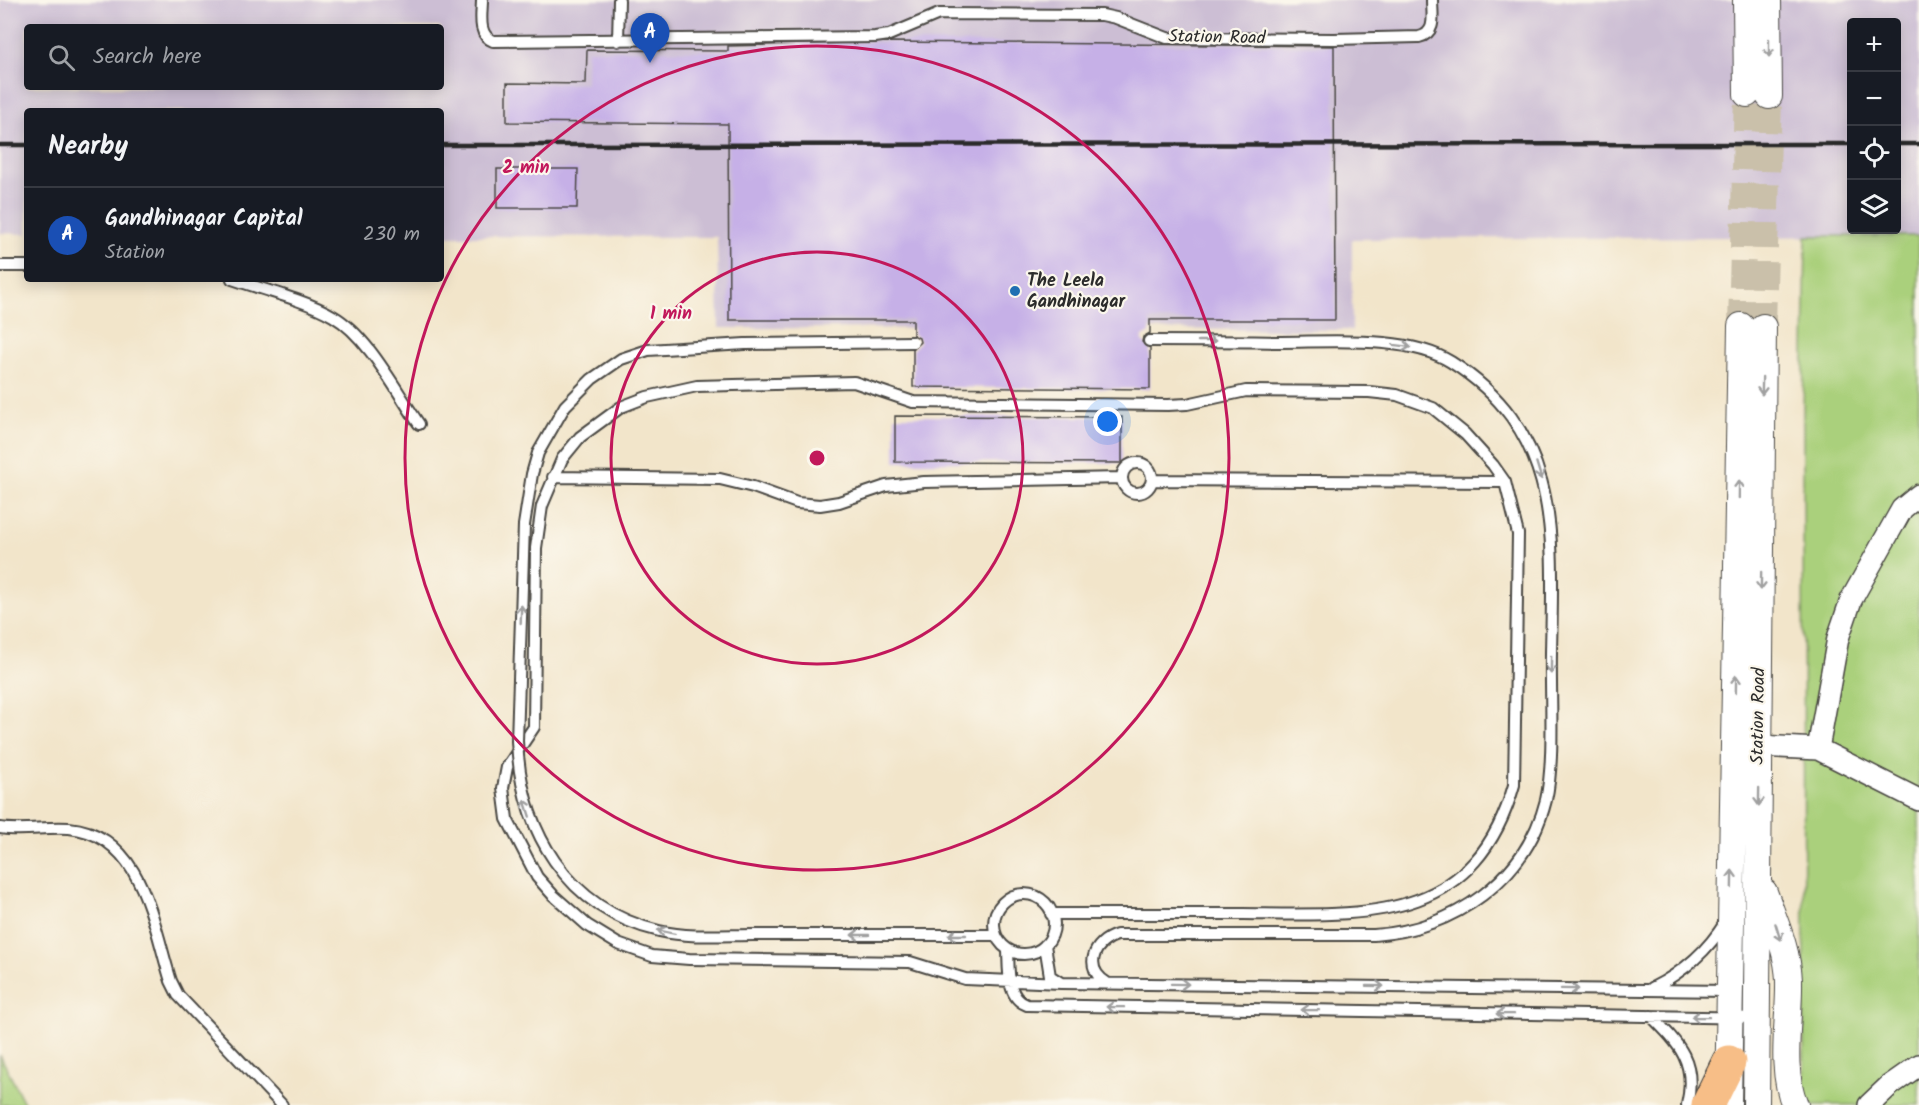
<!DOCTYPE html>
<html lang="en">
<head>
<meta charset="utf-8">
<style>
	body { margin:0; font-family:Kalam,sans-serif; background:#20242c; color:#f1f3f6 }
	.controls { position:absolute; right:18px; top:18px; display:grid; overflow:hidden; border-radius:6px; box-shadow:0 3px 15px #0003 }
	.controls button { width:54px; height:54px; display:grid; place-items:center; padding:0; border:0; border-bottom:2px solid #363941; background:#171b24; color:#f1f3f6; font:30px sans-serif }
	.you { position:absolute; left:1108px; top:422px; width:21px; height:21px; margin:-15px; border:4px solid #fff; border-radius:50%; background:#1a73e8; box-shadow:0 0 0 9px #1a73e833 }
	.badge { display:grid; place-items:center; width:39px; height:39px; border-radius:50%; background:#7c3aed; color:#fff; font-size:20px; font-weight:700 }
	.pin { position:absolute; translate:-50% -50px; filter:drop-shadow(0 2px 3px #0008) }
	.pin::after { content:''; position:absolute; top:32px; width:21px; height:18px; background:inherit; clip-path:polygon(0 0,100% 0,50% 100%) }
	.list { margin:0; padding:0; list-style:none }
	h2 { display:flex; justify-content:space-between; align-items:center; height:78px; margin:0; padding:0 24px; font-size:26px }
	h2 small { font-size:20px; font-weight:400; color:#9ea1a6 }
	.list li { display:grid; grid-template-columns:39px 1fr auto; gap:18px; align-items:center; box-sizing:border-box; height:96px; padding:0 24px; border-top:2px solid #363941 }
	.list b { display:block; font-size:22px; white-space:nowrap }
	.list p { margin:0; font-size:20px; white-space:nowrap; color:#9ea1a6 }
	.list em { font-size:20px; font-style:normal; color:#9ea1a6 }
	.icon { flex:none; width:33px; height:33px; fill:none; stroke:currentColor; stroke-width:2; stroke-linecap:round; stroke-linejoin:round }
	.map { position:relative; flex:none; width:1919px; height:1105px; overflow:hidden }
	.search { position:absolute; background:#171b24; box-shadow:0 3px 15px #0003; left:24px; top:24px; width:420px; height:66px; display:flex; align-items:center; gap:15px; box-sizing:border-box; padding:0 21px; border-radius:6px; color:#9ea1a6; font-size:22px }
	.panel { position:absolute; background:#171b24; box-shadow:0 3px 15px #0003; left:24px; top:108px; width:420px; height:174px; border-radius:6px }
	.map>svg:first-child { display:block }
	.industrial { fill:#ccbed4; fill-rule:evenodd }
	.green { fill:#aad07b; stroke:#6a7e53; stroke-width:1.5 }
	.building { fill:#c6b0e7 }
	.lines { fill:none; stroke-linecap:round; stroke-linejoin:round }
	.tertiary-tunnel { stroke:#cac0aa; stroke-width:26; stroke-dasharray:26 13; stroke-linecap:butt }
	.service-casing { stroke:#494743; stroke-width:14 }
	.minor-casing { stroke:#494743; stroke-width:24 }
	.tertiary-casing { stroke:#494743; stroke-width:28 }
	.primary-casing { stroke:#494743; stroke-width:36 }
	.service { stroke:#fff; stroke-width:10 }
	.minor { stroke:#fff; stroke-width:21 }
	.tertiary { stroke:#fff; stroke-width:26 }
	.primary { stroke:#f7be87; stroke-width:33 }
	.rail { stroke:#2b2b2b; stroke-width:4.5 }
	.service-bridge-casing { stroke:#494743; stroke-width:14; stroke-linecap:butt }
	.service-bridge { stroke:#fff; stroke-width:10 }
	.oneway { stroke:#a0a0a0 }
	.ring { fill:none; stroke:#c2185b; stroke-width:3 }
	.poi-dot { fill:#1f6fb2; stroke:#fbf7ec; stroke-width:2 }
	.labels { text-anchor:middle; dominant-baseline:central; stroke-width:4.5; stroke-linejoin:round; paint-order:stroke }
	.street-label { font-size:18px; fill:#2b2b2b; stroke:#fbf7ec }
	.poi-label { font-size:18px; font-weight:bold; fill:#2b2b2b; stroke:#fbf7ec; text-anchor:start }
	.centre { fill:#c2185b; stroke:#fbf7ec; stroke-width:3 }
	.ring-label { font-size:18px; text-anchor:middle; font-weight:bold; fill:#c2185b; stroke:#fbf7ec; stroke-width:4.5; stroke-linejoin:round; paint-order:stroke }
</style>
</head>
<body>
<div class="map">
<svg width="1919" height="1105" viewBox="0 0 1919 1105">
	<rect width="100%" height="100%" fill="#fbf7ec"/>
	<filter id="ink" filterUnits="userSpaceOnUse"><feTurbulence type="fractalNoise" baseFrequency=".0167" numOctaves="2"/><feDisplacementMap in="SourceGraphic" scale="12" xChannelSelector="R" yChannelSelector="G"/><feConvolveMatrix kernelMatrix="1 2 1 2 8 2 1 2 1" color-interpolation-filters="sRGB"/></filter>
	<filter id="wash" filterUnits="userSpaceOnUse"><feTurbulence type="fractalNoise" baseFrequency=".008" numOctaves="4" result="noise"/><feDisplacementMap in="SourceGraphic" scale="24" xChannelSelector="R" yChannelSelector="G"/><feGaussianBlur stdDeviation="1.35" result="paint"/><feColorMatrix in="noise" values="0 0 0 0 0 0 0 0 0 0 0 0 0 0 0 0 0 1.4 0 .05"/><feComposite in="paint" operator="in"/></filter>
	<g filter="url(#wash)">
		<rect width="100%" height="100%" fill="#f2e5ca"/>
		<path class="industrial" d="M0,0H1919V236L1352,239V330L719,328L717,237L441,236V111H27V234L0,233ZM1852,22H1896V230H1852ZM27,27H441V87H27Z"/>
		<path class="green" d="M1806,236H1919V1105H1804L1803,416Z
			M0,1055L25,1105H0Z"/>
		<g id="blocks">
			<path class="building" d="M890,42L1334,46L1335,320H1150V333L1143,337L1142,342L1150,348V389L913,387V349L920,342L919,338L913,335V320H729L728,124L507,122V83L586,84L587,50L728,51V46Z
				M497,169H578L577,208H497Z
				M895,416L1122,417V463L895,462Z"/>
		</g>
	</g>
	<g filter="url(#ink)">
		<use href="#blocks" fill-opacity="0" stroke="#494743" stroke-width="1.5"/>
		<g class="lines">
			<path class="tertiary-tunnel" d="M1741,326L1747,94
				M1763,327L1769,96"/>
			<defs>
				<path id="service" d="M482,0C482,14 477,35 493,41L875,37L889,35L939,14L1102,15L1116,18L1167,38L1334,39L1419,37C1437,33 1432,15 1432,0
					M618,41L619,0
					M0,266H27
					M232,279C261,289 308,301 333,316C368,336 396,391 419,424
					M1122 478a15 15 0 1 1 30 0a15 15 0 1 1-30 0Z
					M553,477L720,479L753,487L797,503L820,505L839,502L886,486L924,482L1122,478
					M1152,480L1505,482
					M0,828C23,832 46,826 69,828C143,835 153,925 171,981L178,995L282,1105
					M994 924a30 30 0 1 1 60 0a30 30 0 1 1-60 0Z
					M1051,914C1115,914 1179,914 1243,914C1363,915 1474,926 1514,785L1518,534L1505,482L1493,465L1465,434L1433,408L1397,395L1369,392L1246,391L1187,404L1168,405L913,402L854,382L697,386L647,397L621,407L580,437L562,459L542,506L536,548L534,727L507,767L503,788L507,819L537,877L553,895L587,925L618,944L652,956L689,959L910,962L965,979L1061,983
					M919,935H996
					M1045,945L1050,976L1061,983L1730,991
					M1008,950C1009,968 1006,998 1027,1005L1758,1018
					M1107,983C1083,968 1093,942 1117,935H1374C1454,929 1526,880 1546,800C1555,760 1550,695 1551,653C1553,537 1563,433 1451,362C1408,335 1332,342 1281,342C1237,341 1193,341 1149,341
					M1652,988C1682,973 1708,951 1726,921
					M1651,1016C1680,1045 1697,1062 1687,1105"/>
				<path id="minor" d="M1759,746L1818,749L1919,800
					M1818,749L1838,638L1851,600L1902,509L1919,495
					M1869,1105L1889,1086L1919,1065"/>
				<path id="tertiary" d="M1746,0L1747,94
					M1768,0L1769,96
					M1764,892C1774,920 1788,950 1789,981C1790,1021 1779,1067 1795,1105
					M1728,1105L1741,326
					M1756,1105L1763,327"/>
				<path id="primary" d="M1708,1105L1729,1062"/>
			</defs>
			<use href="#service" class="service-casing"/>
			<use href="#minor" class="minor-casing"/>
			<use href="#tertiary" class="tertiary-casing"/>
			<use href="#primary" class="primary-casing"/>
			<use href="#service" class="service"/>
			<use href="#minor" class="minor"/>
			<use href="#tertiary" class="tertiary"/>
			<use href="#primary" class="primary"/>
			<path class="rail" d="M1896,144H1919
				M0,145H27
				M441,145L1852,144"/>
			<defs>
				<path id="service-bridge" d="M913,342L745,344L648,350L621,359L592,379L565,406L538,453L532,474L524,525L517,741C521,830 566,909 659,931C690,938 723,935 754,935C809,935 864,935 919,935"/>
			</defs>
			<use href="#service-bridge" class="service-bridge-casing"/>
			<use href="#service-bridge" class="service-bridge"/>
		</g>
		<defs><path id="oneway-shaft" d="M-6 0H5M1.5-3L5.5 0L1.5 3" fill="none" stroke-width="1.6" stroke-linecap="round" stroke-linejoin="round" transform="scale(1.5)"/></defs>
		<g class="oneway">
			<use href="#oneway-shaft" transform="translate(1769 48) rotate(90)"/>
			<use href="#oneway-shaft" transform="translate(1207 341)"/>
			<use href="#oneway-shaft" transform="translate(1402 346) rotate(7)"/>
			<use href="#oneway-shaft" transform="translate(1762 386) rotate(91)"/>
			<use href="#oneway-shaft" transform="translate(1539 471) rotate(73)"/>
			<use href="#oneway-shaft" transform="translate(1739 489) rotate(-89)"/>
			<use href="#oneway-shaft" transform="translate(1761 581) rotate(91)"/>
			<use href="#oneway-shaft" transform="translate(521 614) rotate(-88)"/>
			<use href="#oneway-shaft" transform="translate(1551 665) rotate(91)"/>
			<use href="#oneway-shaft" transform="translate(1736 684) rotate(-89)"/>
			<use href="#oneway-shaft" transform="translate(1759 797) rotate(91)"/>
			<use href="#oneway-shaft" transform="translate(527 808) rotate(-108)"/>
			<use href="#oneway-shaft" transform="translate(1732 879) rotate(-89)"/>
			<use href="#oneway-shaft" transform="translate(666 932) rotate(-168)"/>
			<use href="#oneway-shaft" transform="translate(1778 932) rotate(73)"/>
			<use href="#oneway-shaft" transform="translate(860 935) rotate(180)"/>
			<use href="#oneway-shaft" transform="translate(957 935) rotate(180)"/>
			<use href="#oneway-shaft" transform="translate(1180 984) rotate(1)"/>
			<use href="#oneway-shaft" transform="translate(1375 986) rotate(1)"/>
			<use href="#oneway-shaft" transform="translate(1570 989) rotate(1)"/>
			<use href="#oneway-shaft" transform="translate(1115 1007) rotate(-179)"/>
			<use href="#oneway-shaft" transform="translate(1310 1010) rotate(-179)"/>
			<use href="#oneway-shaft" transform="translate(1505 1014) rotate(-179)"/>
			<use href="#oneway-shaft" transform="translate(1700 1017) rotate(-179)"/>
		</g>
	</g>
	<g class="ring">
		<circle cx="817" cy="458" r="206"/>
		<circle cx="817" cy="458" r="412"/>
	</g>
	<circle class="poi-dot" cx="1015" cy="291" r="6"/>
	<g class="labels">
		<g class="street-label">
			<text transform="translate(1217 38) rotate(1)">Station Road</text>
			<text transform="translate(1759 716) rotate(-89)">Station Road</text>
		</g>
		<g class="poi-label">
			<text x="1027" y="281">The Leela<tspan x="1027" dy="21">Gandhinagar</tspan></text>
		</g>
	</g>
	<circle cx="817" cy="458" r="9" class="centre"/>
	<g class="ring-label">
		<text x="526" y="173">2 min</text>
		<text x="671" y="319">1 min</text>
	</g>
</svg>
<div class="controls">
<button>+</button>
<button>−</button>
<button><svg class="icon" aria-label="locate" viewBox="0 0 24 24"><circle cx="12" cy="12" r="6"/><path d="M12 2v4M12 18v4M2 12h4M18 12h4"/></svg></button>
<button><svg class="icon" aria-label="layers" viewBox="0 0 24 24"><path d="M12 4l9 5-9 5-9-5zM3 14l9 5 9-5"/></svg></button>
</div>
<div class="you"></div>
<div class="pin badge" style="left:650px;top:63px;background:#1a4fb4">A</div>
<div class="search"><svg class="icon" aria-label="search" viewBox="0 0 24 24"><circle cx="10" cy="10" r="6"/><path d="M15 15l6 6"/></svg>Search here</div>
<section class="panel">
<h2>Nearby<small></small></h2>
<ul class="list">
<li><span class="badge" style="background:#1a4fb4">A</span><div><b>Gandhinagar Capital</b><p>Station</p></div><em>230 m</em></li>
</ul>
</section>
</div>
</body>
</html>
